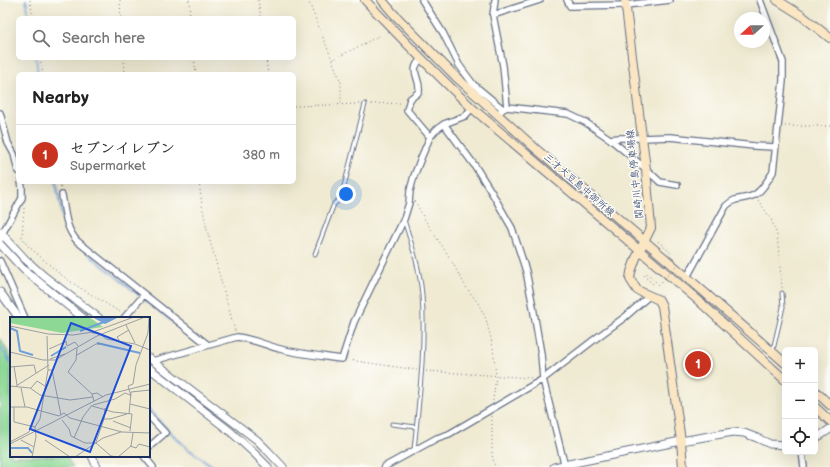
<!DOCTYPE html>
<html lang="en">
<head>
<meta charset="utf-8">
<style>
	body { margin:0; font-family:"Balsamiq Sans","Klee One",sans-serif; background:#f2f2f2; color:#222 }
	.controls { position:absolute; right:12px; bottom:12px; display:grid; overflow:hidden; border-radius:6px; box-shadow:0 4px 16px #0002 }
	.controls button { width:36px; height:36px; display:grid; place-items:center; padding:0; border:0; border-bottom:1px solid #e0e0e0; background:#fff; color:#222; font:20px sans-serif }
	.compass { position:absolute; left:734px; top:12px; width:36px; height:36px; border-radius:50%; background:#fff; box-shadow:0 4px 16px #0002; rotate:249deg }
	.you { position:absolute; left:346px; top:194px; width:14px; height:14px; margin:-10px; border:3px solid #fff; border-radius:50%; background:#1a73e8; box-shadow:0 0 0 6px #1a73e833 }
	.badge { display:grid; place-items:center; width:26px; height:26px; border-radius:50%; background:#c8321e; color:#fff; font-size:13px; font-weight:700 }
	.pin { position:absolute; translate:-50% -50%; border:2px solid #fff; box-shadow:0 1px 4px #0006 }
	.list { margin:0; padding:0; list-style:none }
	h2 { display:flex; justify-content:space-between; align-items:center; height:52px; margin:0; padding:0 16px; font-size:17px }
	h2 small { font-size:13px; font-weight:400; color:#767676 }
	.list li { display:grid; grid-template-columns:26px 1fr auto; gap:12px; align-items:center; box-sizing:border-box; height:60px; padding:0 16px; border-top:1px solid #e0e0e0 }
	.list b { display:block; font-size:15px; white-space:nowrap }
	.list p { margin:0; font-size:13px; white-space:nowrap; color:#767676 }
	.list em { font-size:13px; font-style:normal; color:#767676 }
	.icon { flex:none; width:22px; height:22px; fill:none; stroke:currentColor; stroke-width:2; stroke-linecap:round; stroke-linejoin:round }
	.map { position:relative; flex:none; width:830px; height:467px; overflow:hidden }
	.search { position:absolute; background:#fff; box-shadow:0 4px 16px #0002; left:16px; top:16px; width:280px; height:44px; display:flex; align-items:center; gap:10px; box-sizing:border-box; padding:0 14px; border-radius:6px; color:#767676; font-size:15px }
	.panel { position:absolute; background:#fff; box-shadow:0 4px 16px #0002; left:16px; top:72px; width:280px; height:112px; border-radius:6px }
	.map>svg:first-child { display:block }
	.green { fill:#8ed895; stroke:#54847a }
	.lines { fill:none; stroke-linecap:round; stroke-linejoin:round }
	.stream { stroke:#709fd9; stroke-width:2 }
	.service-casing { stroke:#657086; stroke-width:5 }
	.minor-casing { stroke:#657086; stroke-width:8 }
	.tertiary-casing { stroke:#657086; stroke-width:9 }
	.secondary-casing { stroke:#657086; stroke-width:10 }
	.path { stroke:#657086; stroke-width:1; stroke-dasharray:1 3; stroke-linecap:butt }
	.service { stroke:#fff; stroke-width:3 }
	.minor { stroke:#fff; stroke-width:5.5 }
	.tertiary { stroke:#fff; stroke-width:7 }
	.secondary { stroke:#fbe6c4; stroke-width:8 }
	.path-bridge { stroke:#657086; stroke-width:1; stroke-dasharray:1 3; stroke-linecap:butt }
	.labels { text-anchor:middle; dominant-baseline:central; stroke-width:3; stroke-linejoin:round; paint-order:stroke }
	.street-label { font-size:10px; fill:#1b2f5e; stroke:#fdfcf7 }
	.inset-river { fill:none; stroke:#709fd9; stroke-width:2 }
	.inset-road { fill:none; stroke:#9a9fa3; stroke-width:1 }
	.view { fill:#1d4ed8; fill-opacity:0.15; stroke:#1d4ed8; stroke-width:2 }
	.inset-edge { fill:none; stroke:#1b2f5e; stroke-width:2 }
</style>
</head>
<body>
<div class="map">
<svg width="830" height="467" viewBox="0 0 830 467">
	<rect width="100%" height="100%" fill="#fdfcf7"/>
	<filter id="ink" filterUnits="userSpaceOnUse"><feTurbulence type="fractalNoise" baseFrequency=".025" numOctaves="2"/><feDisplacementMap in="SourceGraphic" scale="8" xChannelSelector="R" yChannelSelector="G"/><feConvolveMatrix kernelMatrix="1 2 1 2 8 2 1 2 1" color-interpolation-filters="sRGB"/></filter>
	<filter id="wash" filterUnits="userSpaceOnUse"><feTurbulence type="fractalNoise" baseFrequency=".012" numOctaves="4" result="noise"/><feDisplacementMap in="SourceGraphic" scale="16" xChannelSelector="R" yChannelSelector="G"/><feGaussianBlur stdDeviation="0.9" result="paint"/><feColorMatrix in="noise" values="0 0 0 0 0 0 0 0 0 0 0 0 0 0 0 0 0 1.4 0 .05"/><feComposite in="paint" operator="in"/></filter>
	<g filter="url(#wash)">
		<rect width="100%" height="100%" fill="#efead1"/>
		<path class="green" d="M0,338L11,357V456H66L73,467H0Z"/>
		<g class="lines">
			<path class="stream" d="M26,0L29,18
				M36,58L38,74
				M56,182L63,221L71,239L97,261L200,344
				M0,346L11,363
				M149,410L171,433L188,449L214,467"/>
		</g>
	</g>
	<g filter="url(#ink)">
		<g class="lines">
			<defs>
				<path id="service" d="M404,220C412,245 420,269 422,295C426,346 419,399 414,450
					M315,254L334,204L341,198L365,104
					M773,350L783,307L782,293
					M392,424L416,427"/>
				<path id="minor" d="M422,0L443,33L459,65L473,84L503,109
					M495,0L493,15L503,66L507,107
					M567,0L570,6L626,5L670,0
					M493,15L540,0
					M421,59C408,72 421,77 419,92L410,99L407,110L430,137
					M0,113L8,143L14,154L18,171
					M498,114L503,109L507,107L568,114L585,122L610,139L619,138H642L670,137L754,146L775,147
					M444,124L475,166L492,193L512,228L526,271L533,307L541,354L543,379L565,467
					M610,139L646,169L660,182L677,185
					M62,195C65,211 65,228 77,241L208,345
					M0,240L2,234L22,198V187L21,182
					M0,261L25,318
					M687,277L726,206C735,197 741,200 752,196C761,193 768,180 773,172L783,81V62L760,0
					M124,318L144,295
					M153,361L237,337C253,339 265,345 280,349C300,354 321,356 342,359L354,322L404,219L409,203L410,191L414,176L421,158L430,137L436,130L444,124L465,116L472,108
					M149,416L165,433L149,447
					M802,452L804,467
					M144,456L153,467
					M384,467L437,438L449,434L543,379L599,336L625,317L649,296"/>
				<path id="tertiary" d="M0,232L25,259L44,276L99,318
					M0,244L23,269L83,318
					M0,292L19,318
					M149,358L257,440L268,451L283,467
					M149,368L231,432L255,454L268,467
					M815,439L830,429
					M92,456L97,467
					M554,467L681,441L733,432L744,433L757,438L770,444L785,445"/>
				<path id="secondary" d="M365,0C400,37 435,73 472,108L699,301L785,380
					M382,0L393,13L456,77L535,148L687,277L785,363
					M625,0L646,169L651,228L636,258L631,272L630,279L637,290L659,300L662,306L681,441L683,467
					M777,0L801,15L830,38
					M815,391L830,405
					M815,407L830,421"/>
			</defs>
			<use href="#service" class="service-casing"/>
			<use href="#minor" class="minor-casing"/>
			<use href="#tertiary" class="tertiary-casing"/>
			<use href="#secondary" class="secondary-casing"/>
			<path class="path" d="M30,0L33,18
				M120,0L121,18
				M189,0L190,18
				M258,0L261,18
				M308,0L341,82V104
				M40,58L43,74
				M124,58L125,74
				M194,58L196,74
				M266,58L268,74
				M332,60L379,36
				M371,104L401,103
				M294,106L359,104
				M785,126H830
				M60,182L61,189
				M199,182L202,205L207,230L235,331
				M758,200L771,219L777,235L782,288
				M415,201L425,220L448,255L466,287L478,303L486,319L493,347L496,376L493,401
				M24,208L22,237L27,245L60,274L74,284L120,312
				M658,241L672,254
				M653,284L644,276L647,273L659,285
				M349,360L417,370
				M426,371L532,378
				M492,416V455L495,467"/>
			<use href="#service" class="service"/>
			<use href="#minor" class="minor"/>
			<use href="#tertiary" class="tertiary"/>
			<use href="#secondary" class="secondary"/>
			<path class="path-bridge" d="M659,285L680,261"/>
		</g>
	</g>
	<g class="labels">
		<g class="street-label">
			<text transform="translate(635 174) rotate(-96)">関崎川中島停車場線</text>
			<text transform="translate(579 185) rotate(41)">三才大豆島中御所線</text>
		</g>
	</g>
	<g transform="translate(10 317)">
		<rect width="140" height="140" fill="#efead1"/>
		<path d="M0,0H79L93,10L52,16L0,6Z" fill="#8ed895"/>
		<path d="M82,0H109L95,7Z" fill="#709fd9"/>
		<path class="inset-river" d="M0,11L7,14L10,34L23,38M70,14L94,5M87,26L130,36M41,39L56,30M0,131H18L22,136"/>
		<path class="inset-road" d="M116,8L125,26M0,9L38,17L63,18L83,15L124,0M82,16H89L96,22L125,27L140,33M109,23L107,20L119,13M56,25L57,29L65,25L68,29M67,31L66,43L58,55L82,77L84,84M39,32L57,24M0,35L33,43H45L87,19L135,0M67,38L86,27H93M40,42L55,37M4,49L7,68M0,50L24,48L26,56M38,53H42L51,98M0,69L20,71L30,78L60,83L83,80M6,69L39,48M11,71L15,90M21,71L27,64L35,69M82,77L87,76L93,80M121,79L118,69L123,67L126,48L138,16L139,0M120,87L140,92M83,88L105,82L115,76L120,78M82,89L103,95L122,97L120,114M0,90H17L49,99L54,96L60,101L112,115L140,116M4,90V105L25,110M119,97L121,75L140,73M94,102H100L117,97M52,103L59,112L61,119L75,126H86L101,139L108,140M103,104L121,111M64,121L73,100L82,88M11,123L24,130M35,123L60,140M0,125L19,115L21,109M86,125L94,102L95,91M0,127L96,78L140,67M120,129L126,131L129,127L140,130M22,140L26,120L25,110L30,102L38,53L37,19M65,140L93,121L111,115M108,140L121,129L123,116"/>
		<path class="view" d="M61,6L121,29L80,135L20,112Z"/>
		<rect width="140" height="140" class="inset-edge"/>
	</g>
</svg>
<div class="controls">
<button>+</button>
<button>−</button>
<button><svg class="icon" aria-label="locate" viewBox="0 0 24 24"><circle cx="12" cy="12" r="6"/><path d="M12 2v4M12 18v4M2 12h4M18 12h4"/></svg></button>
</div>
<svg class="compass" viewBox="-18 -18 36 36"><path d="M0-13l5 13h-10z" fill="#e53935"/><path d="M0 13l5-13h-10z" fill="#767676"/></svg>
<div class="you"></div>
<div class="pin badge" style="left:698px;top:364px">1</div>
<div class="search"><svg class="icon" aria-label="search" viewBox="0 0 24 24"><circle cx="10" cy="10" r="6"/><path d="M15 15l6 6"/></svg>Search here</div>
<section class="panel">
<h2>Nearby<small></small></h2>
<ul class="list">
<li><span class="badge">1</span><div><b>セブンイレブン</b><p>Supermarket</p></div><em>380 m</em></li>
</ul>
</section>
</div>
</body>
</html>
